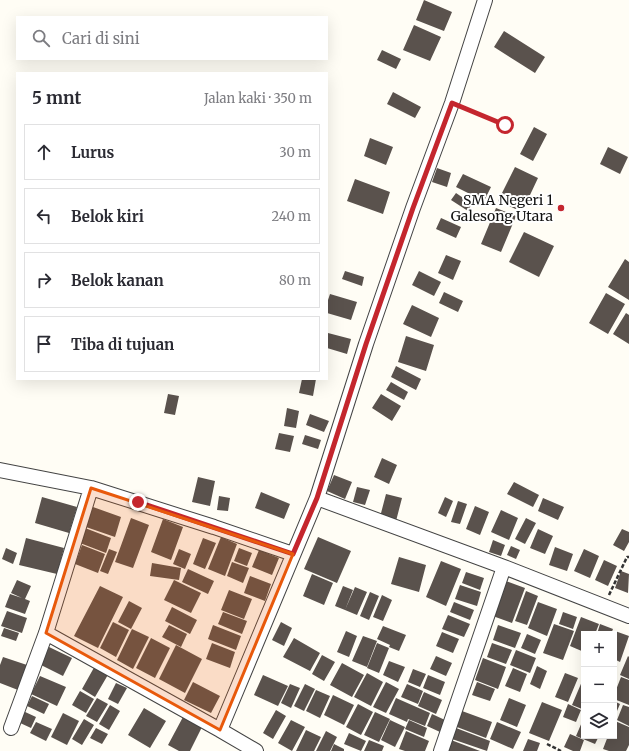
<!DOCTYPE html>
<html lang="id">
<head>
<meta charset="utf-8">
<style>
	body { margin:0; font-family:Merriweather,serif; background:#f2f2f3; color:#2b2b33 }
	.controls { position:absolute; right:12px; bottom:12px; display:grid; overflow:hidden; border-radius:0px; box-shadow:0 4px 16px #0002 }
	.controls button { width:36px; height:36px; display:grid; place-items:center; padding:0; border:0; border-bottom:1px solid #e1e1e2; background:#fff; color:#2b2b33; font:20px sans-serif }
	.stop { position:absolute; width:12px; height:12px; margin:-9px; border:3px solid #c4262e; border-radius:50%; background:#fff }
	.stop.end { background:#c4262e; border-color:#fff; box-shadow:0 1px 4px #0008 }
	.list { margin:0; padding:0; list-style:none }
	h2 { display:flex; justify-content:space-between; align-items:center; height:52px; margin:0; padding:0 16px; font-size:17px }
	h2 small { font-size:13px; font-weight:400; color:#7c7c81 }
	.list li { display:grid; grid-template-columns:26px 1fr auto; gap:12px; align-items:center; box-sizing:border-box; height:56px; margin:0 8px 8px; padding:0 8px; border:1px solid #e1e1e2; border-radius:0px }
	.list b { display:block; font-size:15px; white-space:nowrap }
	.list em { font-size:13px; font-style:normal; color:#7c7c81 }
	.icon { flex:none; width:22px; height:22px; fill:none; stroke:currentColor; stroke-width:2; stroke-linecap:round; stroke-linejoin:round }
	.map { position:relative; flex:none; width:629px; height:751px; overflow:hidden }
	.search { position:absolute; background:#fff; box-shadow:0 4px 16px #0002; left:16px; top:16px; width:312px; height:44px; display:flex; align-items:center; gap:10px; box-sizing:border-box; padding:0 14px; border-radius:0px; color:#7c7c81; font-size:15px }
	.panel { position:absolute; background:#fff; box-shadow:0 4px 16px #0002; left:16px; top:72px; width:312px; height:308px; border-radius:0px }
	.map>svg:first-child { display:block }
	.building { fill:#5a524d }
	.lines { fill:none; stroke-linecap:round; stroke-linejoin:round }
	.minor-casing { stroke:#444; stroke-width:16 }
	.path { stroke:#333; stroke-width:2.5; stroke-dasharray:4 2; stroke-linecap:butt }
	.minor { stroke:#fff; stroke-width:14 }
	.route { stroke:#c4262e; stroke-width:5 }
	.marked { fill:#e8590c; fill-opacity:0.2; stroke:#e8590c; stroke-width:3; stroke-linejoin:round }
	.poi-dot { fill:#c4262e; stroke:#fff; stroke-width:1.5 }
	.labels { text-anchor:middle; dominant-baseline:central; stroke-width:4; stroke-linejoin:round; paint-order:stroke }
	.poi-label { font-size:14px; fill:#111; stroke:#fff; text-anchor:end }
</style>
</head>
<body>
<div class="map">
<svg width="629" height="751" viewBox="0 0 629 751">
	<rect width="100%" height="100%" fill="#fffdf5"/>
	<path class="building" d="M424,0L452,12L444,31L416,20Z
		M414,25L441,37L430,61L403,50Z
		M504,31L545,57L535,73L494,47Z
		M382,50L401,59L396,69L377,60Z
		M393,92L421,107L415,118L387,104Z
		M534,127L547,134L533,161L520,154Z
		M370,138L393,147L386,165L364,156Z
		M608,147L628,157L620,174L600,164Z
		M515,167L538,178L522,212L498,201Z
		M437,168L451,173L447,187L432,182Z
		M463,174L491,187L484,201L456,187Z
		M355,179L390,192L383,214L347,201Z
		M456,193L472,204L468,211L451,200Z
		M496,208L516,216L501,252L481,244Z
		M441,218L461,227L456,238L436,229Z
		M524,232L554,246L539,277L509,262Z
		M446,255L461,261L453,280L438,273Z
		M625,259L629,262V300L608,287Z
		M345,271L364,277L362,286L342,279Z
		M419,271L441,282L434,296L412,285Z
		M444,292L463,301L458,312L439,303Z
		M606,293L625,304L608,334L589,323Z
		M330,294L357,302L351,320L327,313V303Z
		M412,305L439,318L431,337L403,324Z
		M626,313L629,315V344L613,334Z
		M328,333L351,339L347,354L327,348Z
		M406,336L434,345L426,371L398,362Z
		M396,366L421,379L416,390L391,377Z
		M302,379H316L313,396L299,393Z
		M391,382L408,392L404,400L386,390Z
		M168,394L179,396L175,415L164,413Z
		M381,394L401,406L392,421L372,408Z
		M287,408L299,411L296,428L284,426Z
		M310,414L329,421L324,432L306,425Z
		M279,433L294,436L290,452L275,449Z
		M305,435L321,440L318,449L302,444Z
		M382,458L397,465L389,484L374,477Z
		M334,475L352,482L345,499L327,491Z
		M198,477L215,481L210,506L192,502Z
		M514,482L539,495L533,507L507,494Z
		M357,487L370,490L365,505L353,502Z
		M261,492L290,504L284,519L255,508Z
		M386,494L402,498L396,521L380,517Z
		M219,496L230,498L228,511L217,510Z
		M42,497L77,507L69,533L35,523Z
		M445,497L453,501L446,517L438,513Z
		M543,498L564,507L558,520L538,511Z
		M458,501L467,504L460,524L451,522Z
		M475,506L489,512L480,535L466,529Z
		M93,507L121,517L115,537L86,527Z
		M501,510L518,518L509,540L491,532Z
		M131,518L149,525L133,568L115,562Z
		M526,518L536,523L525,544L515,539Z
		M163,519L183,527L171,560L151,552Z
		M85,528L111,538L106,553L80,543Z
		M538,529L553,536L545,554L530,548Z
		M622,529L629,532V542L624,551L613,545Z
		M221,537L237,544L225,576L208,569Z
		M318,537L351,551L337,583L304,569Z
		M26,538L64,548L57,574L19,565Z
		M203,538L216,543L205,569L193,564Z
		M493,540L505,545L501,556L489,552Z
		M82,545L105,554L98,573L75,564Z
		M511,546L520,550L516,559L507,555Z
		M555,547L573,554L567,571L549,565Z
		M6,548L17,553L13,564L2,559Z
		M239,548L252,553L247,566L234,561Z
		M109,549L117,552L108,574L100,571Z
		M179,549L191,554L185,569L173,564Z
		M584,549L599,556L590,578L574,571Z
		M259,550L279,558L272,575L252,567Z
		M399,557L426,565L419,592L391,584Z
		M604,560L617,566L608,586L595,580Z
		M441,561L461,569L446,606L426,597Z
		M232,562L249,568L243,583L227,576Z
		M152,563L181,568L179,580L150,576Z
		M188,569L214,581L208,594L182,582Z
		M621,571L629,574L628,593L615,588Z
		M466,572L484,578L480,590L462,583Z
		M312,574L333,583L324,605L303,596Z
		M250,576L271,584L265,601L244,593Z
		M17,580L31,586L25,599L30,601L25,614L5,607L10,594L22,598L11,593Z
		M174,580L201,593L191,613L164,600Z
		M503,580L525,588L512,623L490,615Z
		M460,585L481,592L477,606L455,599Z
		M100,586L123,597L98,648L74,636Z
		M343,586L353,590L345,610L335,606Z
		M355,587L367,592L357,615L345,610Z
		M229,590L252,599L244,619L221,610Z
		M526,591L538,596L527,625L515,621Z
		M370,592L379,596L369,620L360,616Z
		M382,595L392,600L383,621L373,617Z
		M129,601L142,608L131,629L118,622Z
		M454,602L474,610L470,620L450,612Z
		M538,602L557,609L547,636L528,628Z
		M172,607L197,620L190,634L165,621Z
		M7,611L27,618L22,633L1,626Z
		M223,612L247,621L242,634L218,624Z
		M563,612L577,617L573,629L559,624Z
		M448,615L470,624L464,637L442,629Z
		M581,617L599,624L595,634H584V652L570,646Z
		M113,622L129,630L116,657L100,648Z
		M281,622L292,628L284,646L272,640Z
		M554,624L574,631L563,660L543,653Z
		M600,624L613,629L611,634H597Z
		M169,625L187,634L181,647L162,637Z
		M213,625L241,636L236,650L208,639Z
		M498,625L521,633L515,648L493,640Z
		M383,626L406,635L399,651L389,647L390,645L377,639Z
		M4,628L19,633L16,641L1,636Z
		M132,629L149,637L133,669L117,660Z
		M346,631L357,636L349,657L337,652Z
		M615,631L629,636L620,662L614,659V635Z
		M442,632L459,639L453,653L436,646Z
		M527,634L541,640L535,654L521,648Z
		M363,636L377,641L367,667L352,661Z
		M151,638L170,648L155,678L136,668Z
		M294,638L320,653L310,671L283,657Z
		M212,643L235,652L230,668L206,659Z
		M377,643L389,648L379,673L367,668Z
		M492,643L512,650L506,664L487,657Z
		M176,645L202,659L185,693L159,679Z
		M49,647L72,658L63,676L41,665Z
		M516,650L536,658L530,673L510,665Z
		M322,655L335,662L324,681L312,674Z
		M436,656L452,663L446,676L430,669Z
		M628,656L629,657V679L620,675Z
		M3,657L27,665L18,690L0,683V665Z
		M483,658L506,667L498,689L475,680Z
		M389,661L405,667L398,682L383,675Z
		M342,663L364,675L352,697L330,685Z
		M96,664L109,673L95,697L82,689Z
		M537,666L547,671L540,689L530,684Z
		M513,668L527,674L520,692L505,686Z
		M413,669L426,674L420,687L408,682Z
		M367,673L383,682L371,706L354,697Z
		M565,673L578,678L568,702L555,697Z
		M263,675L288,686L278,706L254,695Z
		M428,675L445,682L440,695L423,688Z
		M40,676L66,687L57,706L31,694Z
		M621,677L629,680V705L614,699V695Z
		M583,679H584V705L582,709L572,705Z
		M193,682L220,696L211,713L184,700Z
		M386,682L399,689L386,713L373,707Z
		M477,682L495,689L490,701L472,695Z
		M116,683L127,688L118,704L108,699Z
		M290,684L300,688L291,708L281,703Z
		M305,684L315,689L304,711L294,706Z
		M407,684L423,691L418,704L401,697Z
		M316,690L330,696L320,718L306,711Z
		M80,691L94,699L86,713L72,705Z
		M424,692L442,700L436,714L418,706Z
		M333,695L354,705L344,725L324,715Z
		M32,696L49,704L44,714L27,706Z
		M97,698L108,704L97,722L86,716Z
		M396,698L430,713L425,726L408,719L407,722L389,714Z
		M509,698L526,705L517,727L500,720Z
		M614,701L620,704L614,718Z
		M542,702L562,710L549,741L529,733Z
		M358,704L373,712L361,735L346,727Z
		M568,704L581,710L576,722L563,717Z
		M110,705L120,711L109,730L99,724Z
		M623,705L629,707V726L617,720Z
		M144,708L166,721L150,748L128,735Z
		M276,710L286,716L273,739L263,733Z
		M23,711L36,717L31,728L18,722Z
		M462,711L492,722L486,738L457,727Z
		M375,712L390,719L379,742L364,735Z
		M63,713L79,721L67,745L51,737Z
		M432,714L445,720L440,732L427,726Z
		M183,717L202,727L190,751H179L168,745Z
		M84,719L94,725L82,745L72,739Z
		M291,720L305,727L292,751L278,743Z
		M390,720L405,727L395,747L381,740Z
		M409,720L427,728L424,737L405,729Z
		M615,721L629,727V745L626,751H609L603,749L608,736H614Z
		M36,722L52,729L46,741L30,733Z
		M497,722L521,732L513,749L490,739Z
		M582,722L584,723V736H599L595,744L576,736Z
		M96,728L108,734L102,744L90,738Z
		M456,728L490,741L487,751L452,739Z
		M306,730L321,737L314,751H296Z
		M326,731L337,737L330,751H316Z
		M406,731L429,741L425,751H405L399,749Z
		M349,733L366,741L361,751L344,744Z
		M570,734L584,740L580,751H573L564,747Z
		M528,739L540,743L537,751H523Z
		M369,740L384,746L382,751H364Z
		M451,740L480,751H447Z
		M334,744L344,749V751H331Z"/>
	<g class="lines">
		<defs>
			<path id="minor" d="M485,0L452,103L413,208L366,344L317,498L504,567L629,616
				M0,470L91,488L214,527L293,554
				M46,633L220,730L317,498
				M11,728L46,633L91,488
				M220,730L256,751
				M441,751L504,567"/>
		</defs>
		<use href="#minor" class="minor-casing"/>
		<path class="path" d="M464,108L505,125
			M609,595L627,557H629
			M547,744L561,751"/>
		<use href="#minor" class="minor"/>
	</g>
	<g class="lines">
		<path class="route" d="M138,502L293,554L317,498L366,344L413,208L452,103L505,125"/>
	</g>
	<path class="marked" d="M91,488L293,554L220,730L46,633Z"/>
	<circle class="poi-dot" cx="561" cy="208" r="4"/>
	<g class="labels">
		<g class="poi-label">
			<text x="553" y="200">SMA Negeri 1<tspan x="553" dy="16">Galesong Utara</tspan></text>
		</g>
	</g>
</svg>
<div class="controls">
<button>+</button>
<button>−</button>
<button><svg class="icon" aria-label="layers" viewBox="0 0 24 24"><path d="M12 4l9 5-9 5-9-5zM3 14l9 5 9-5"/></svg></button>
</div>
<div class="stop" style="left:505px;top:125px"></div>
<div class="stop end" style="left:138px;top:502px"></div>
<div class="search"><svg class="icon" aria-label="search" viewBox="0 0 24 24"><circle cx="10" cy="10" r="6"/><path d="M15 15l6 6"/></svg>Cari di sini</div>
<section class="panel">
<h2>5 mnt<small>Jalan kaki · 350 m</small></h2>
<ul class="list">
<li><svg class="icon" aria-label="ahead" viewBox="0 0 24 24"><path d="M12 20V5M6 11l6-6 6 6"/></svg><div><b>Lurus</b></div><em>30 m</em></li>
<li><svg class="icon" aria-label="left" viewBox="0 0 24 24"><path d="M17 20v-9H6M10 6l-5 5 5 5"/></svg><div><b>Belok kiri</b></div><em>240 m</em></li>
<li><svg class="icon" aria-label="right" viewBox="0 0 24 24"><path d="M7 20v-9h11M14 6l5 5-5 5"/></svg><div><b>Belok kanan</b></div><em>80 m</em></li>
<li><svg class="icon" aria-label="arrive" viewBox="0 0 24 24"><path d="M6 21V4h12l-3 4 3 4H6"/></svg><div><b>Tiba di tujuan</b></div></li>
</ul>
</section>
</div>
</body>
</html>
